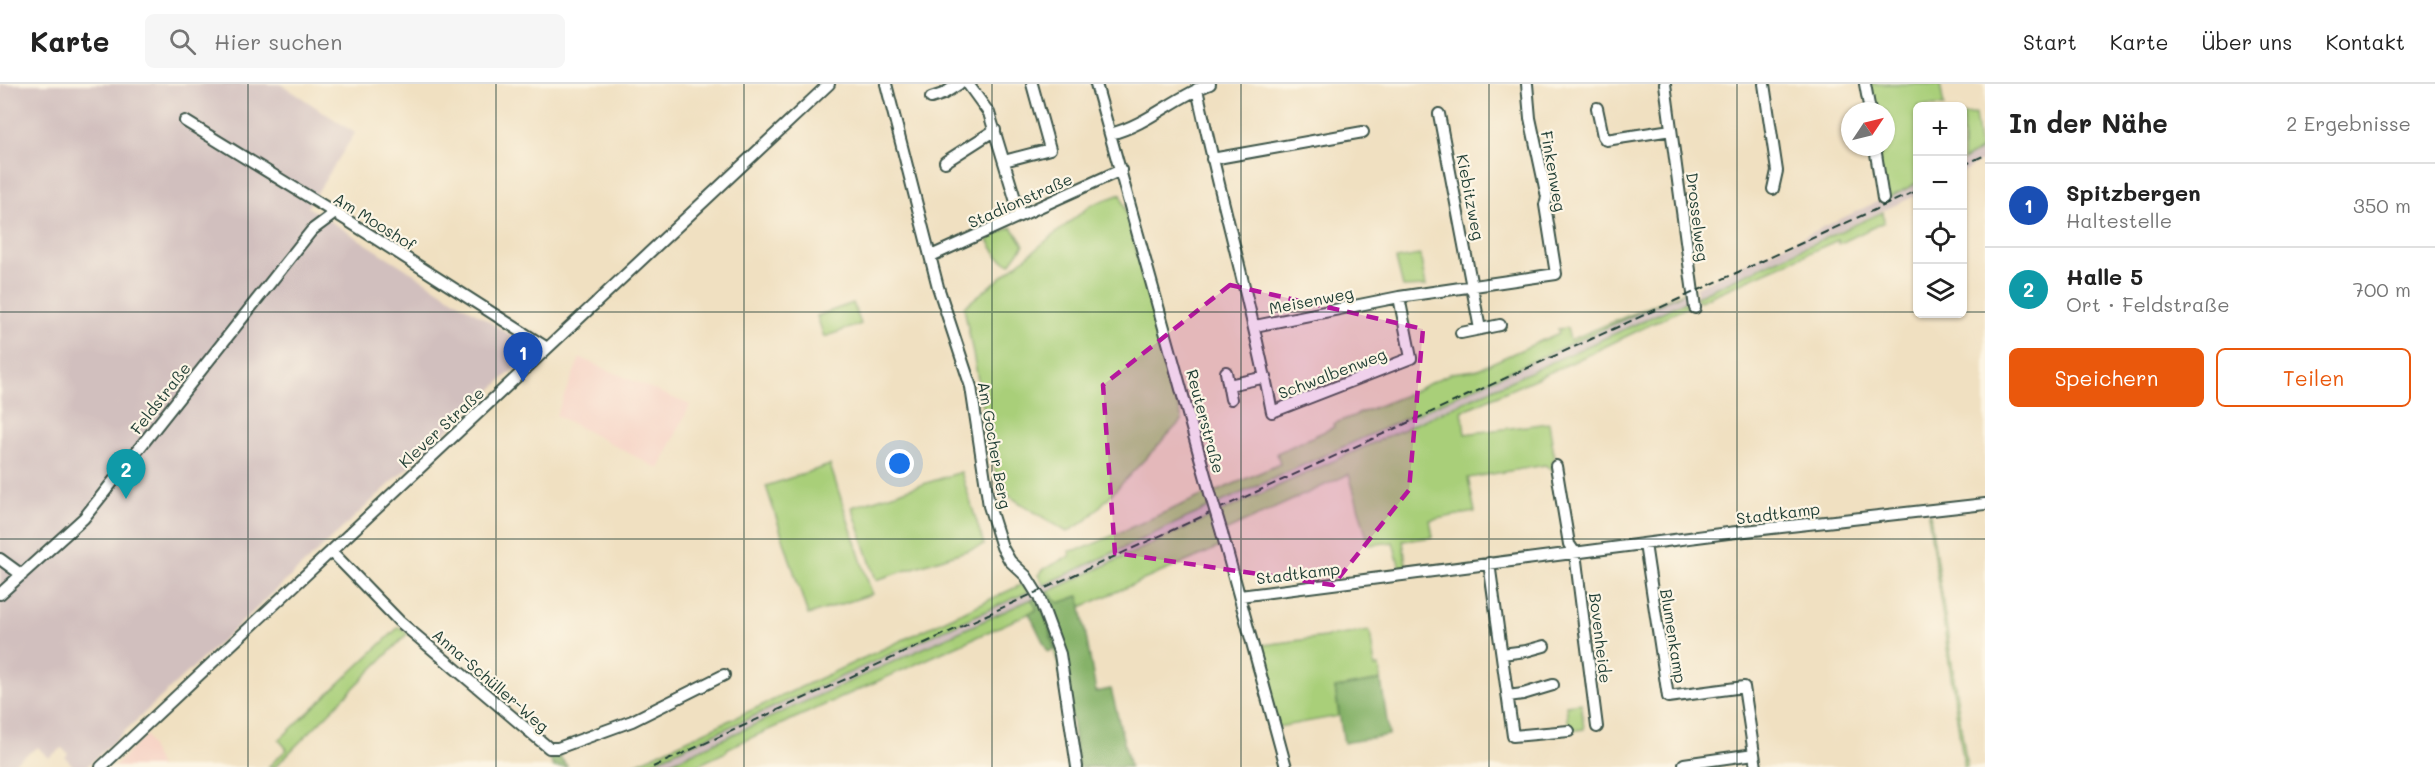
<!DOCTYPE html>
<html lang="de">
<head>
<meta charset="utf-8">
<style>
	body { margin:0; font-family:Mali,sans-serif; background:#f6f6f6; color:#222 }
	.controls { position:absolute; right:18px; top:18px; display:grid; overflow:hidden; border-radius:9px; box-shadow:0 2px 4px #0004 }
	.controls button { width:54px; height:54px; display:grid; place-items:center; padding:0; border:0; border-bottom:2px solid #e0e0e0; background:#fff; color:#222; font:30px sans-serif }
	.compass { position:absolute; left:1841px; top:18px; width:54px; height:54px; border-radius:50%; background:#fff; box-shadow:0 2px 4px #0004; rotate:55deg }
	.you { position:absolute; left:900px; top:380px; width:21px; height:21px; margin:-15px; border:4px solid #fff; border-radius:50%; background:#1a73e8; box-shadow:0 0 0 9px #1a73e833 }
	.badge { display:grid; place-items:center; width:39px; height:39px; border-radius:50%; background:#ea580c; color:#fff; font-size:20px; font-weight:700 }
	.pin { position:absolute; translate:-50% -50px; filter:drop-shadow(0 2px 3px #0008) }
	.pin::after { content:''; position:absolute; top:32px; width:21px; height:18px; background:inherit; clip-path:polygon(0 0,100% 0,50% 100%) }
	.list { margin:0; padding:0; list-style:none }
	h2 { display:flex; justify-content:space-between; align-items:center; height:78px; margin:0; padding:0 24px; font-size:26px }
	h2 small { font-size:20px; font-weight:400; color:#767676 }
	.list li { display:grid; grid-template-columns:39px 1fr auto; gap:18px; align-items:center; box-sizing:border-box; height:84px; padding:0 24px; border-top:2px solid #e0e0e0 }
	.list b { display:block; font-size:22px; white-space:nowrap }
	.list p { margin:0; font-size:20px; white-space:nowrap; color:#767676 }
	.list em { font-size:20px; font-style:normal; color:#767676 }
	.actions { display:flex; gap:12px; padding:18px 24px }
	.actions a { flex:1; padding:14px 0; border:2px solid #ea580c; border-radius:9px; text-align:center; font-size:21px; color:#ea580c }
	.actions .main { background:#ea580c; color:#fff }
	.icon { flex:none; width:33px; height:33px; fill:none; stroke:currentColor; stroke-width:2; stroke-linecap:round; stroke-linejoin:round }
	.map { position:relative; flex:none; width:1985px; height:683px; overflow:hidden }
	header { display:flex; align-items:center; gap:36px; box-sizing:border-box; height:84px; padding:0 30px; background:#fff; border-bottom:2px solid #e0e0e0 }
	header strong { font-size:28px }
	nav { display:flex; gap:33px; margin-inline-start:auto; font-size:21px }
	.search { width:420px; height:54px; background:#f6f6f6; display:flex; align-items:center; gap:15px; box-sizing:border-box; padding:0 21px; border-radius:9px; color:#767676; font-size:22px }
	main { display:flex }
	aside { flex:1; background:#fff }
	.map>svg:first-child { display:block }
	.built { fill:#f6d2c4 }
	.industrial { fill:#d1bfbe }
	.green { fill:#a9cf79; stroke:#648656; stroke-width:1.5 }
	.forest { fill:#86b269; stroke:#52784e; stroke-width:1.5 }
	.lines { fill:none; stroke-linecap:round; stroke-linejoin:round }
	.minor-casing { stroke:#3e5549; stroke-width:14 }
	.minor { stroke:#fff; stroke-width:10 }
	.rail { stroke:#1f3d34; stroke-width:2; stroke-dasharray:9 4.5; stroke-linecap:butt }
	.minor-bridge-casing { stroke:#3e5549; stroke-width:14; stroke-linecap:butt }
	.minor-bridge { stroke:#fff; stroke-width:10 }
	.marked { fill:#b5179e; fill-opacity:0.2; stroke:#b5179e; stroke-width:4.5; stroke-dasharray:12 8; stroke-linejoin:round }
	.grid { fill:none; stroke:#1f3d34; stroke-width:1.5; stroke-opacity:0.55 }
	.labels { text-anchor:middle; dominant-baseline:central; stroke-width:4.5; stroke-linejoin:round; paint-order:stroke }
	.street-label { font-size:16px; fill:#1f3d34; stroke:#fcf5e5 }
</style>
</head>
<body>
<header>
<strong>Karte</strong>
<div class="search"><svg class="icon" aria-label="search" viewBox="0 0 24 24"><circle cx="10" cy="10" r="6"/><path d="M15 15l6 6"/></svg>Hier suchen</div>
<nav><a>Start</a><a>Karte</a><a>Über uns</a><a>Kontakt</a></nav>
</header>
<main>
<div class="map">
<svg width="1985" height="683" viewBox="0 0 1985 683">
	<rect width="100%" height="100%" fill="#fcf5e5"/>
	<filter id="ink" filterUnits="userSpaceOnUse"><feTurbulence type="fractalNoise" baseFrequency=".0167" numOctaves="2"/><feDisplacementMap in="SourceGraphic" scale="12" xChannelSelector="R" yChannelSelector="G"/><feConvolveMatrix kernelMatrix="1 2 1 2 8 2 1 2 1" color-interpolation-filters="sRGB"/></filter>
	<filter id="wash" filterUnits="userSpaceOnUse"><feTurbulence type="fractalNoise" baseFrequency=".008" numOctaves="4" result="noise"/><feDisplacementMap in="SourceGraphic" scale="24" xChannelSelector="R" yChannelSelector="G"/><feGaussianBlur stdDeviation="1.35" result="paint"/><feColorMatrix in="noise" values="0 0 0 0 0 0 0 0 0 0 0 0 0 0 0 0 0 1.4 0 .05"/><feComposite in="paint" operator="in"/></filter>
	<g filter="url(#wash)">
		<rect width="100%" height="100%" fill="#f0e0c1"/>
		<path class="built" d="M580,274L690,321L659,385L556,331Z
			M146,651L160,683H114Z"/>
		<path class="industrial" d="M0,0H281L355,49L308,123L534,266L86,683H74L65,673L68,670L62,664L48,674L38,663L7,683H0Z
			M1985,64V75L1963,88L1962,76Z
			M1917,99V111L1697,212L1696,203Z
			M1687,207L1689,216L1219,429L1217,420Z
			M1210,423L1212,432L1048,508L661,683H641Z"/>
		<path class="green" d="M1868,0H1940L1944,22H1918L1917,99L1885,116L1877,63H1886V27H1872Z
			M1975,30L1980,66L1963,76V31Z
			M1121,110L1182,336L1087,436L1067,448L999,406L964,223L1091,121Z
			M1883,128L1884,138L1839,160L1838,156L1698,218L1697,212Z
			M1012,143L1024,161L1010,180L998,173L987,154Z
			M1420,171L1426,202L1403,203L1396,175Z
			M1687,207L1217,420L1213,409L1280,380L1277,369L1334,343L1333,340L1406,311L1451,289L1476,286L1559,249L1558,245L1567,244L1570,256Z
			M1689,216V222L1573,278L1462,327L1465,350L1549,339L1555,377L1552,378L1554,387L1545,381L1468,394L1475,428L1430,436L1433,453L1403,457L1406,480L1410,484L1400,485L1393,458L1369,461L1349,390L1225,447L1219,429Z
			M853,219L861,240L824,253L817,232Z
			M830,381L872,510L808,531L766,402Z
			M961,388L984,461L876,496L852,423Z
			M1206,410L1210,423L1044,501L1038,491L1044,485L1070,472L1069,467L1085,464Z
			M1928,430H1930L1967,683H1964Z
			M1212,432L1220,463L1081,523L1078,512L1059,519L1048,508Z
			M1023,500L1028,508L641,683H629Z
			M1032,515L1037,526L728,664L726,668L694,683H661Z
			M399,543L408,549L275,683H268L287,665L279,656Z
			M1370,547L1375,583L1379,582L1381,596L1335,604L1339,632L1278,643L1256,562Z
			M1581,619L1584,645L1569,647L1566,621Z"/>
		<path class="forest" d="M1048,508L1059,519L1079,512L1096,608L1111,605L1130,683H1078L1072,635L1040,511Z
			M1037,513L1057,564L1048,568L1029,529L1037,526L1032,515Z
			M1381,596L1389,651L1344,659L1335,604Z
			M554,666L567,682V683H554L546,669Z"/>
	</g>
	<g filter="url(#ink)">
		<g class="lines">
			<defs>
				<path id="minor" d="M886,0L938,203L971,303L989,422L1002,463L1010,477L1026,492L1039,513L1060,570L1077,683
					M968,0L989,29L1020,131
					M1096,0L1210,409
					M1665,0L1695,224
					M1764,0L1777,87L1773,105
					M1865,0L1870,27
					M1197,5C1220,113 1251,219 1272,328L1411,274L1399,213
					M931,14L943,10L959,0
					M1597,24L1603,52L1606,56L1671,46
					M1439,30L1480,245
					M185,37L345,135L547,264
					M1110,50C1147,41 1175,13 1210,0
					M1875,63L1883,115
					M1212,75L1363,48
					M1004,77L1050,65L1032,0
					M945,78L995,46
					M931,172L1121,86
					M1255,242L1399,213L1556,190L1545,121L1547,113L1530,34L1527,0
					M1461,249L1500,241
					M1226,288L1231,315
					M1229,301L1266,293
					M1556,382L1569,460L1575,469L1597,643
					M1222,449L1286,683
					M1645,460L1668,613L1744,603L1754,670L1684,680
					M331,467L399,537L549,664H558L632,637L724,591
					M0,475L22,491
					M1489,479L1513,652L1569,647
					M0,510L84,434L312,146L335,129
					M1240,512L1728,449L1985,420
					M1502,570L1526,567L1544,562
					M1508,612L1523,610L1553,601
					M1754,670L1756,683
					M101,683L829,0"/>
			</defs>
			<use href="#minor" class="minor-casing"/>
			<use href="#minor" class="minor"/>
			<path class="rail" d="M1962,82L1985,71
				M653,683L1918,106"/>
			<defs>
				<path id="minor-bridge" d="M1210,409L1222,449"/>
			</defs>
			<use href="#minor-bridge" class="minor-bridge-casing"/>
			<use href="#minor-bridge" class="minor-bridge"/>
		</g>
	</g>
	<path class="marked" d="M1230,201L1423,245L1409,406L1333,501L1115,469L1103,301Z"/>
	<path class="grid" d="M248,0V683M496,0V683M744,0V683M992,0V683M1241,0V683M1489,0V683M1737,0V683M0,228H1918M1962,228H1985M0,455H1985"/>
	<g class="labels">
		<g class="street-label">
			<text transform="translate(1554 87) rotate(80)">Finkenweg</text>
			<text transform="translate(1471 113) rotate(79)">Kiebitzweg</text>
			<text transform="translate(1020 116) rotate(-24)">Stadionstraße</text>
			<text transform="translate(1698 133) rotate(83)">Drosselweg</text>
			<text transform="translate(375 137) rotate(32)">Am Mooshof</text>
			<text transform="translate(1311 216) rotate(-11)">Meisenweg</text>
			<text transform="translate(1332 289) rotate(-21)">Schwalbenweg</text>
			<text transform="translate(160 314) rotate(-52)">Feldstraße</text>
			<text transform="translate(1206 337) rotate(75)">Reuterstraße</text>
			<text transform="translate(441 343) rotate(-43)">Klever Straße</text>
			<text transform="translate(995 361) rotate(80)">Am Gocher Berg</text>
			<text transform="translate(1778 429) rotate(-7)">Stadtkamp</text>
			<text transform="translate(1298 489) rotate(-7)">Stadtkamp</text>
			<text transform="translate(1674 552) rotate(81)">Blumenkamp</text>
			<text transform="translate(1601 554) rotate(83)">Bovenheide</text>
			<text transform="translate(491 596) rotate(41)">Anna-Schüller-Weg</text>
		</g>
	</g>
</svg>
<div class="controls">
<button>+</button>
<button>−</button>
<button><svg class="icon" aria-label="locate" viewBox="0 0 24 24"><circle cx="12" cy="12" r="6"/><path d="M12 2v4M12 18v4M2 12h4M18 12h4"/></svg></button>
<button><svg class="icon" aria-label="layers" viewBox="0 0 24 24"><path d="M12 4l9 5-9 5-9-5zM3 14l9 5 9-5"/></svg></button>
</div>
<svg class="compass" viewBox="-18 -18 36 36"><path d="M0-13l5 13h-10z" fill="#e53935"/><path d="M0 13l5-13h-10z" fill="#767676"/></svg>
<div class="you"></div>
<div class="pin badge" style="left:523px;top:298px;background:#1a4fb4">1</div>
<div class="pin badge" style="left:126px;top:415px;background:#0f9aa8">2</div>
</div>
<aside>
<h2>In der Nähe<small>2 Ergebnisse</small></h2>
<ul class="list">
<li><span class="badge" style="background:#1a4fb4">1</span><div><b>Spitzbergen</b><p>Haltestelle</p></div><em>350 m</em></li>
<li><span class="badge" style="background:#0f9aa8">2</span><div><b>Halle 5</b><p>Ort · Feldstraße</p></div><em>700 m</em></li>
</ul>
<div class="actions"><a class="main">Speichern</a><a>Teilen</a></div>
</aside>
</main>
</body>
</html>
